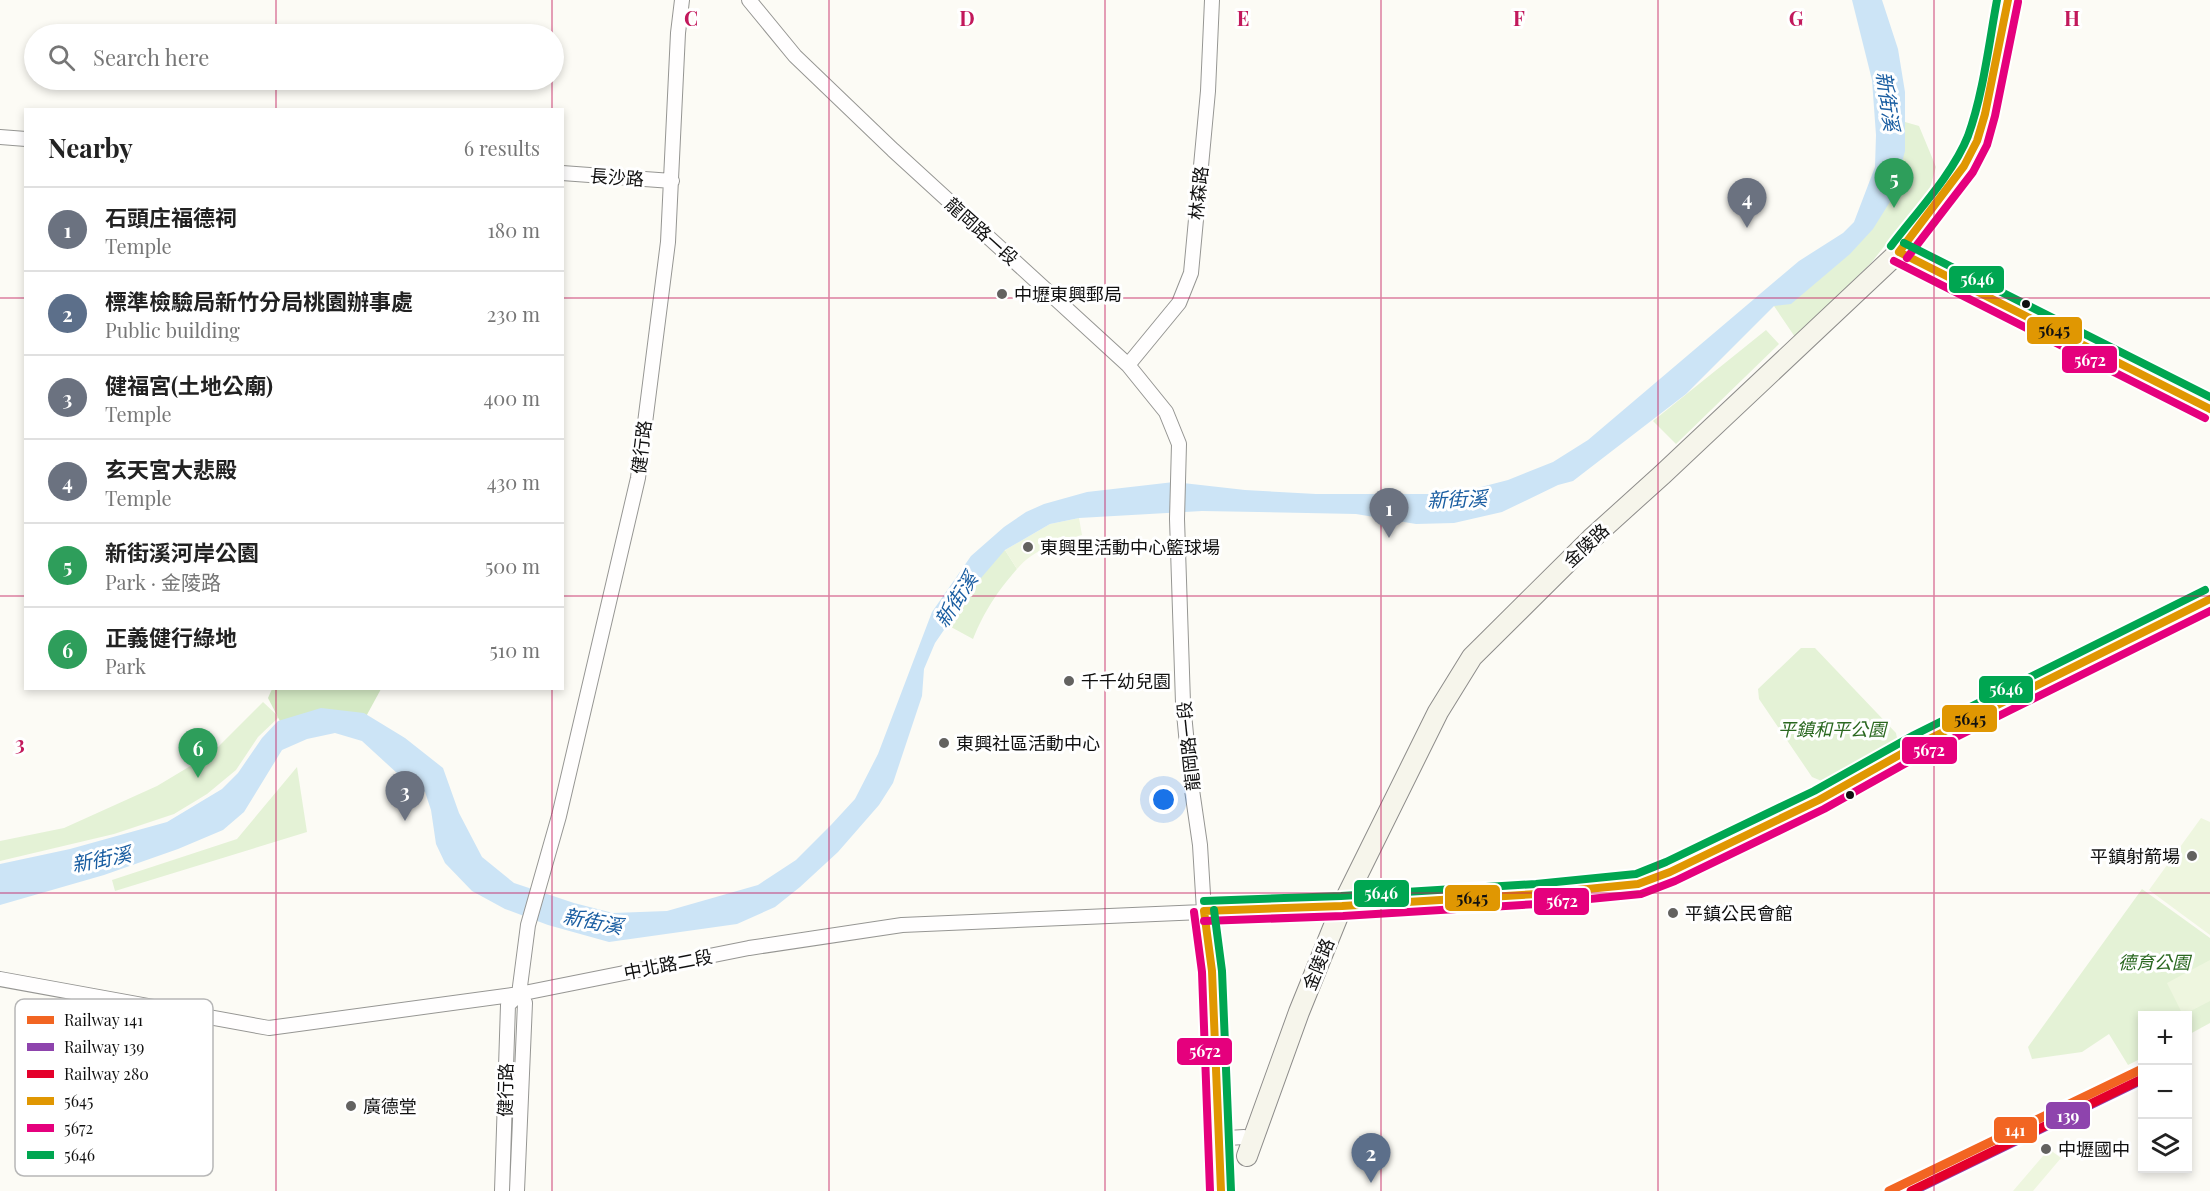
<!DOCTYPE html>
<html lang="en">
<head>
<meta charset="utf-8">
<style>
	body { margin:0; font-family:"Playfair Display","Noto Sans TC",serif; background:#f6f6f6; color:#222 }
	.controls { position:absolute; right:18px; bottom:18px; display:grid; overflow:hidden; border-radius:0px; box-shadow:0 3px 9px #0003 }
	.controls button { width:54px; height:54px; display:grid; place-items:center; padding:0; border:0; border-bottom:2px solid #e0e0e0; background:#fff; color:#222; font:30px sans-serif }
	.you { position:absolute; left:1164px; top:800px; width:21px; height:21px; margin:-15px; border:4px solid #fff; border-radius:50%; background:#1a73e8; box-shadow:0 0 0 9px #1a73e833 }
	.badge { display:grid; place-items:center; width:39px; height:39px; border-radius:50%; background:#1a73e8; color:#fff; font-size:20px; font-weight:700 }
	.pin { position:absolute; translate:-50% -50px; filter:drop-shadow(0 2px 3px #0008) }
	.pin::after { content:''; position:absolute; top:32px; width:21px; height:18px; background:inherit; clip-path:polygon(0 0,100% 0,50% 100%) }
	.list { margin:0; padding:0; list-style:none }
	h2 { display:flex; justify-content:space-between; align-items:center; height:78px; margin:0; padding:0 24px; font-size:26px }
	h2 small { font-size:20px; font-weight:400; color:#767676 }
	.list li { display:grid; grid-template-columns:39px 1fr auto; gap:18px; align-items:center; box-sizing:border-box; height:84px; padding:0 24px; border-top:2px solid #e0e0e0 }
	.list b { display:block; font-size:22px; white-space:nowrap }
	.list p { margin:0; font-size:20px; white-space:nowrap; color:#767676 }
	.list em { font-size:20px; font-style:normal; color:#767676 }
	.icon { flex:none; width:33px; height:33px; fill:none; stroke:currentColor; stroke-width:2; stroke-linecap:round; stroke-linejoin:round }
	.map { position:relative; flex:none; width:2210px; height:1191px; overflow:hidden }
	.search { position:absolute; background:#fff; box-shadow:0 3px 9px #0003; left:24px; top:24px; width:540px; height:66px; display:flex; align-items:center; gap:15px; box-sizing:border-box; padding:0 21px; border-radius:33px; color:#767676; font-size:22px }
	.panel { position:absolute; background:#fff; box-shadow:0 3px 9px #0003; left:24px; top:108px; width:540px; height:582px; border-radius:0px }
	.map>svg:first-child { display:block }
	.green { fill:#e4f2d6 }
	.forest { fill:#d4e9c4 }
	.pitch { fill:#eef6df }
	.water { fill:#cce4f6 }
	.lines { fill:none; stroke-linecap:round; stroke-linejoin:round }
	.minor-tunnel { stroke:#d9d8d3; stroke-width:14; stroke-dasharray:14 7; stroke-linecap:butt }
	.minor-casing { stroke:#969693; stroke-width:16 }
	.secondary-casing { stroke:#8d8c8a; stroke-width:22 }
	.minor { stroke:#fffefe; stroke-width:14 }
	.secondary { stroke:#f6f5eb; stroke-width:20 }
	.bus-1-casing { stroke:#fff; stroke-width:12 }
	.bus-2-casing { stroke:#fff; stroke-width:12 }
	.bus-3-casing { stroke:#fff; stroke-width:12 }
	.bus-1 { stroke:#e09702; stroke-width:8 }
	.bus-2 { stroke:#e5007d; stroke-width:8 }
	.bus-3 { stroke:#00a651; stroke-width:8 }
	.rail-1-casing { stroke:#fff; stroke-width:14 }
	.rail-2-casing { stroke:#fff; stroke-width:14 }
	.rail-3-casing { stroke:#fff; stroke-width:14 }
	.rail-1 { stroke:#f26522; stroke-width:9 }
	.rail-2 { stroke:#8e44ad; stroke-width:9 }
	.rail-3 { stroke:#e4002b; stroke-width:9 }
	.grid { fill:none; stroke:#c2185b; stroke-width:1.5; stroke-opacity:0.55 }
	.poi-dot { fill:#636260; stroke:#fff; stroke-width:2 }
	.bus-dot { fill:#101010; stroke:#fff; stroke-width:2 }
	.labels { text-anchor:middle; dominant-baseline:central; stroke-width:6; stroke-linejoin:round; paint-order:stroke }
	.street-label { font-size:18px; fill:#101010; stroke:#fff }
	.poi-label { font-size:18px; fill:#101010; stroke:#fff; text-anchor:start }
	.park-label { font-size:18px; font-style:italic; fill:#2a6820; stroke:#fff }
	.water-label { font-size:20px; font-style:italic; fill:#195da1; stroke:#fff }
	.key { fill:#fff; stroke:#b7b7b7; stroke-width:1.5 }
	.key-label { font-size:16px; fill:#101010 }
	.grid-label { font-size:20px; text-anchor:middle; font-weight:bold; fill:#c2185b; stroke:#fff; stroke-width:6; stroke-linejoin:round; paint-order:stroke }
	.line-badge { stroke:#fff; stroke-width:2 }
	.badge-label { font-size:16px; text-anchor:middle; font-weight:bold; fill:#fff }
	.pale-badge-label { font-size:16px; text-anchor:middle; font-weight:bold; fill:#111 }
</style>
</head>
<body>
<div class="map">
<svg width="2210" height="1191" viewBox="0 0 2210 1191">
	<rect width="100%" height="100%" fill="#fcfbf5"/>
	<path class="green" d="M1898,120L1919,126L1936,167L1930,188L1871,263L1795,337L1774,306L1849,248Z
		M1766,330L1779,344L1676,444L1653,421Z
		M1005,550L1017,569C997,592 985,610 973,639L940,621L958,590Z
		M1801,648H1815L1896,733L1898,743L1824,782L1812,777L1759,699L1758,689Z
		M263,702L279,717L258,737L236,770L207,794L174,814L114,834L0,861V841L64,828L157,786L212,753Z
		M297,767L307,832L115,891L112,880L237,839Z
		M2142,889L2210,938V1023L2188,1035V1016H2142V1058L2128,1065L2109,1034L2082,1052L2032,1059L2028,1047Z"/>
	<path class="forest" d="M272,689H381L363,722L284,729L268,698Z"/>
	<path class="pitch" d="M1079,518L1082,535C1058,542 1034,549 1017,569L1005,550L1050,524Z
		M2201,818L2210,822V935L2149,890Z
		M2210,960V1001L2183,1015L2167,983Z
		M2049,1149L2061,1158L2033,1191H2013Z"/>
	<path class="water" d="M1852,0H1882L1898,49L1905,92V151L1893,197L1873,229L1850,254L1791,304L1774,306L1686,394L1573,481L1558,485L1502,512L1454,523L1416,524L1356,514L1202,511L1079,518L1050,524L1005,550L975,585L935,643L924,669L922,696L893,783L879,805L838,852L800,887L775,907L737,924L609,942L548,925L505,909L472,891L445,863L436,844L431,810L425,792L410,785L362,741L335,733L307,739L282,750L244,812L223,830L178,849L104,875L0,905V864L70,849L167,822L222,789L238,773L262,738L278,721L321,708L364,713L405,738L443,768L459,813L482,857L514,883L574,903L613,913L667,911L758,885L796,860L831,825L855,799L878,754L932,612L971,556L1004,527L1026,512L1044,504L1087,492L1174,482L1245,490L1316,494H1454L1508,480L1553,462L1588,440L1799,261L1843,233L1854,222L1875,167L1876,135L1872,80Z"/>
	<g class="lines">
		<path class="minor-tunnel" d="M1212,971L1221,1191"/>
		<defs>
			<path id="minor" d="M749,0L795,56L893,150L1128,365L1166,412L1179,444L1177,519L1183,703L1190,776L1200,845L1204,911L1212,971
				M0,137L26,139
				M562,173L672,181
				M1899,252L2210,409
				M1128,365L1179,303L1191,273L1208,91L1212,0
				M0,979L269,1028L519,994L749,948L902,925L1342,906L1537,894L1638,884L1670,872L1819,800L1919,744L2210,599
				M1212,1139L1244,1137
				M502,1191L508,1005L519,994L528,925L559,816L638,478L668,242L678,33L682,0
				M517,1191L525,1003L519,994"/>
			<path id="secondary" d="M1247,1156L1299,1012L1342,906L1438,712L1472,657L1591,539L1663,474L1899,252L1946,191L1964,166L1977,141L1985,114L2008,0"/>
		</defs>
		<use href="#minor" class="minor-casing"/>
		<use href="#secondary" class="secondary-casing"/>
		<use href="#minor" class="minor"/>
		<use href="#secondary" class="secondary"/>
		<defs>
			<path id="bus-1" d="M1899,252L2210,409
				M1899,252L1964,166L1977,141L1985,114L2008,0
				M1204,911L1342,906L1537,894L1638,884L1670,872L1819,800L1919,744L2210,599
				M1204,911L1212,971L1221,1191"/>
			<path id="bus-2" d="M1907,258L1973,172L1987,145L1995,116L2018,2
				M1894,261L2205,418
				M1194,912L1202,972L1210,1191
				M1204,921L1343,916L1538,904L1641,894L1675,881L1824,809L1924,753L2210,611"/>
			<path id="bus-3" d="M1904,243L2210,397
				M1891,246C1916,213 1953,174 1968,136C1983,95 1989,43 1997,0
				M1204,901L1341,896L1536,884L1636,874L1666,862L1814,791L1914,735L2205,590
				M1214,910L1222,971L1231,1191"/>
		</defs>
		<use href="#bus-1" class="bus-1-casing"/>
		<use href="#bus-2" class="bus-2-casing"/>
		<use href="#bus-3" class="bus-3-casing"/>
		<use href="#bus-1" class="bus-1"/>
		<use href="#bus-2" class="bus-2"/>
		<use href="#bus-3" class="bus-3"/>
		<defs>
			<path id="rail-1" d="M1889,1191L2142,1069"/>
			<path id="rail-2" d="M1913,1191L2142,1080"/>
			<path id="rail-3" d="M1911,1191L2142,1079"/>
		</defs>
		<use href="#rail-1" class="rail-1-casing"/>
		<use href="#rail-2" class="rail-2-casing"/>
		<use href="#rail-3" class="rail-3-casing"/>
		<use href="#rail-1" class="rail-1"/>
		<use href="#rail-2" class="rail-2"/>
		<use href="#rail-3" class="rail-3"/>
	</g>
	<path class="grid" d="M276,0V34M552,0V34M829,0V1191M1105,0V1191M1381,0V1191M1658,0V1191M1934,0V1191M276,80V110M552,80V110M0,298H26M562,298H2210M0,596H26M562,596H2210M276,688V1191M552,688V1191M0,893H2210"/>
	<g class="poi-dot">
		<circle cx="1002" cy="294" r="6"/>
		<circle cx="1028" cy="547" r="6"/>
		<circle cx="1069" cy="681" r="6"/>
		<circle cx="944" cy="743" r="6"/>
		<circle cx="2192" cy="856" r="6"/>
		<circle cx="1673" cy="913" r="6"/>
		<circle cx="351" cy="1106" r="6"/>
		<circle cx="2046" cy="1149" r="6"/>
	</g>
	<g class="bus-dot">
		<circle cx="2026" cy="304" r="5"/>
		<circle cx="1850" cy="795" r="5"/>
	</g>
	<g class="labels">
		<g class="street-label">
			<text transform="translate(617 177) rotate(4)">長沙路</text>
			<text transform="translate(1198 193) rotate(-84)">林森路</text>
			<text transform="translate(982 231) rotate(42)">龍岡路一段</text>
			<text transform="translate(641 447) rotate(-83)">健行路</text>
			<text transform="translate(1586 545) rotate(-43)">金陵路</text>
			<text transform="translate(1188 746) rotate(-96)">龍岡路一段</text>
			<text transform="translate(668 964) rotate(-11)">中北路二段</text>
			<text transform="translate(1318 964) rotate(-68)">金陵路</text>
			<text transform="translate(505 1090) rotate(-89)">健行路</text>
		</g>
		<g class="poi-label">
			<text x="1014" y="294">中壢東興郵局</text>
			<text x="1040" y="547">東興里活動中心籃球場</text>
			<text x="1081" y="681">千千幼兒園</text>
			<text x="956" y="743">東興社區活動中心</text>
			<text x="2180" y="856" text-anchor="end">平鎮射箭場</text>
			<text x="1685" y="913">平鎮公民會館</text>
			<text x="363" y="1106">廣德堂</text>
			<text x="2058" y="1149">中壢國中</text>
		</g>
		<g class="park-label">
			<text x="1832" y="729">平鎮和平公園</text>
			<text x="2154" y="962">德育公園</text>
		</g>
		<g class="water-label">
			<text transform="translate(1889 101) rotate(82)">新街溪</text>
			<text transform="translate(1457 498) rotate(-2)">新街溪</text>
			<text transform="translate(955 599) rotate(-57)">新街溪</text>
			<text transform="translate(101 858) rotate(-11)">新街溪</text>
			<text transform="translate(593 920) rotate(11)">新街溪</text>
		</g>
	</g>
	<rect x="15" y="999" width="198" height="177" rx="9" class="key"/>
	<rect x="27" y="1016" width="27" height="8" fill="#f26522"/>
	<rect x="27" y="1043" width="27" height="8" fill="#8e44ad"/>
	<rect x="27" y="1070" width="27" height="8" fill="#e4002b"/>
	<rect x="27" y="1097" width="27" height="8" fill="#e09702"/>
	<rect x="27" y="1124" width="27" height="8" fill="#e5007d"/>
	<rect x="27" y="1151" width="27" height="8" fill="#00a651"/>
	<g class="key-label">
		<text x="64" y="1026">Railway 141</text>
		<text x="64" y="1053">Railway 139</text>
		<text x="64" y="1080">Railway 280</text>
		<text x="64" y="1107">5645</text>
		<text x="64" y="1134">5672</text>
		<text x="64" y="1161">5646</text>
	</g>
	<g class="grid-label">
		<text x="691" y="26">C</text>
		<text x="967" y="26">D</text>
		<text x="1243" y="26">E</text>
		<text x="1519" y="26">F</text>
		<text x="1796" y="26">G</text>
		<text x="2072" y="26">H</text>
		<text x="20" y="751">3</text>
	</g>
	<g class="line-badge">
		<rect x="1948" y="265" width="57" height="29" rx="6" fill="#00a651"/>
		<rect x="2026" y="316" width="57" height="29" rx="6" fill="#e09702"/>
		<rect x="2061" y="345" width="57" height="29" rx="6" fill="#e5007d"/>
		<rect x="1978" y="675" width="56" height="29" rx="6" fill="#00a651"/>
		<rect x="1941" y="704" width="57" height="29" rx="6" fill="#e09702"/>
		<rect x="1901" y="736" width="57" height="29" rx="6" fill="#e5007d"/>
		<rect x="1353" y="879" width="57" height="29" rx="6" fill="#00a651"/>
		<rect x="1444" y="884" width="57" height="28" rx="6" fill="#e09702"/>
		<rect x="1533" y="887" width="57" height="29" rx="6" fill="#e5007d"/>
		<rect x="1176" y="1037" width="57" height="29" rx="6" fill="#e5007d"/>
		<rect x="2045" y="1101" width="46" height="29" rx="6" fill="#8e44ad"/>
		<rect x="1993" y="1116" width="45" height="28" rx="6" fill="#f26522"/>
	</g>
	<g class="badge-label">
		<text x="1977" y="285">5646</text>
		<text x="2090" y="366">5672</text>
		<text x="2006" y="695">5646</text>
		<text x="1929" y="756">5672</text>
		<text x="1381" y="899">5646</text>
		<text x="1562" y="907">5672</text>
		<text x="1205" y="1057">5672</text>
		<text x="2068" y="1122">139</text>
		<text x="2015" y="1136">141</text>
	</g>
	<g class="pale-badge-label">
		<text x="2054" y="336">5645</text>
		<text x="1970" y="725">5645</text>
		<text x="1472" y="904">5645</text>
	</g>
</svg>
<div class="controls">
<button>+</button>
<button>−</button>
<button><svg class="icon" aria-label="layers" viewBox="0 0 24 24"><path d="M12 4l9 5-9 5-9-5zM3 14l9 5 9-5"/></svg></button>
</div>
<div class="you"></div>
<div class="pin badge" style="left:1389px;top:538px;background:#6b7280">1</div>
<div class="pin badge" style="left:1371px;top:1183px;background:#5c6f8a">2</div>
<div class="pin badge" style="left:405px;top:821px;background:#6b7280">3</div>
<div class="pin badge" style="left:1747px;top:228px;background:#6b7280">4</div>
<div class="pin badge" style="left:1894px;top:208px;background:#2e9e5b">5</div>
<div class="pin badge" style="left:198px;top:778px;background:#2e9e5b">6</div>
<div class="search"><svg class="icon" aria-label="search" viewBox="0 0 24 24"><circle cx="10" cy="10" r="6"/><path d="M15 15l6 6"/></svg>Search here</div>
<section class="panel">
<h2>Nearby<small>6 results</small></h2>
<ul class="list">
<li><span class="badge" style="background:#6b7280">1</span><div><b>石頭庄福德祠</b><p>Temple</p></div><em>180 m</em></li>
<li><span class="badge" style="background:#5c6f8a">2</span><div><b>標準檢驗局新竹分局桃園辦事處</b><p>Public building</p></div><em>230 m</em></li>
<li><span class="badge" style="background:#6b7280">3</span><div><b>健福宮(土地公廟)</b><p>Temple</p></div><em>400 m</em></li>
<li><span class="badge" style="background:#6b7280">4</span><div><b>玄天宮大悲殿</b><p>Temple</p></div><em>430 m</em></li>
<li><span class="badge" style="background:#2e9e5b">5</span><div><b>新街溪河岸公園</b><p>Park · 金陵路</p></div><em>500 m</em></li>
<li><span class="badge" style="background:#2e9e5b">6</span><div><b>正義健行綠地</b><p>Park</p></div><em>510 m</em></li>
</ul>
</section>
</div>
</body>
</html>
